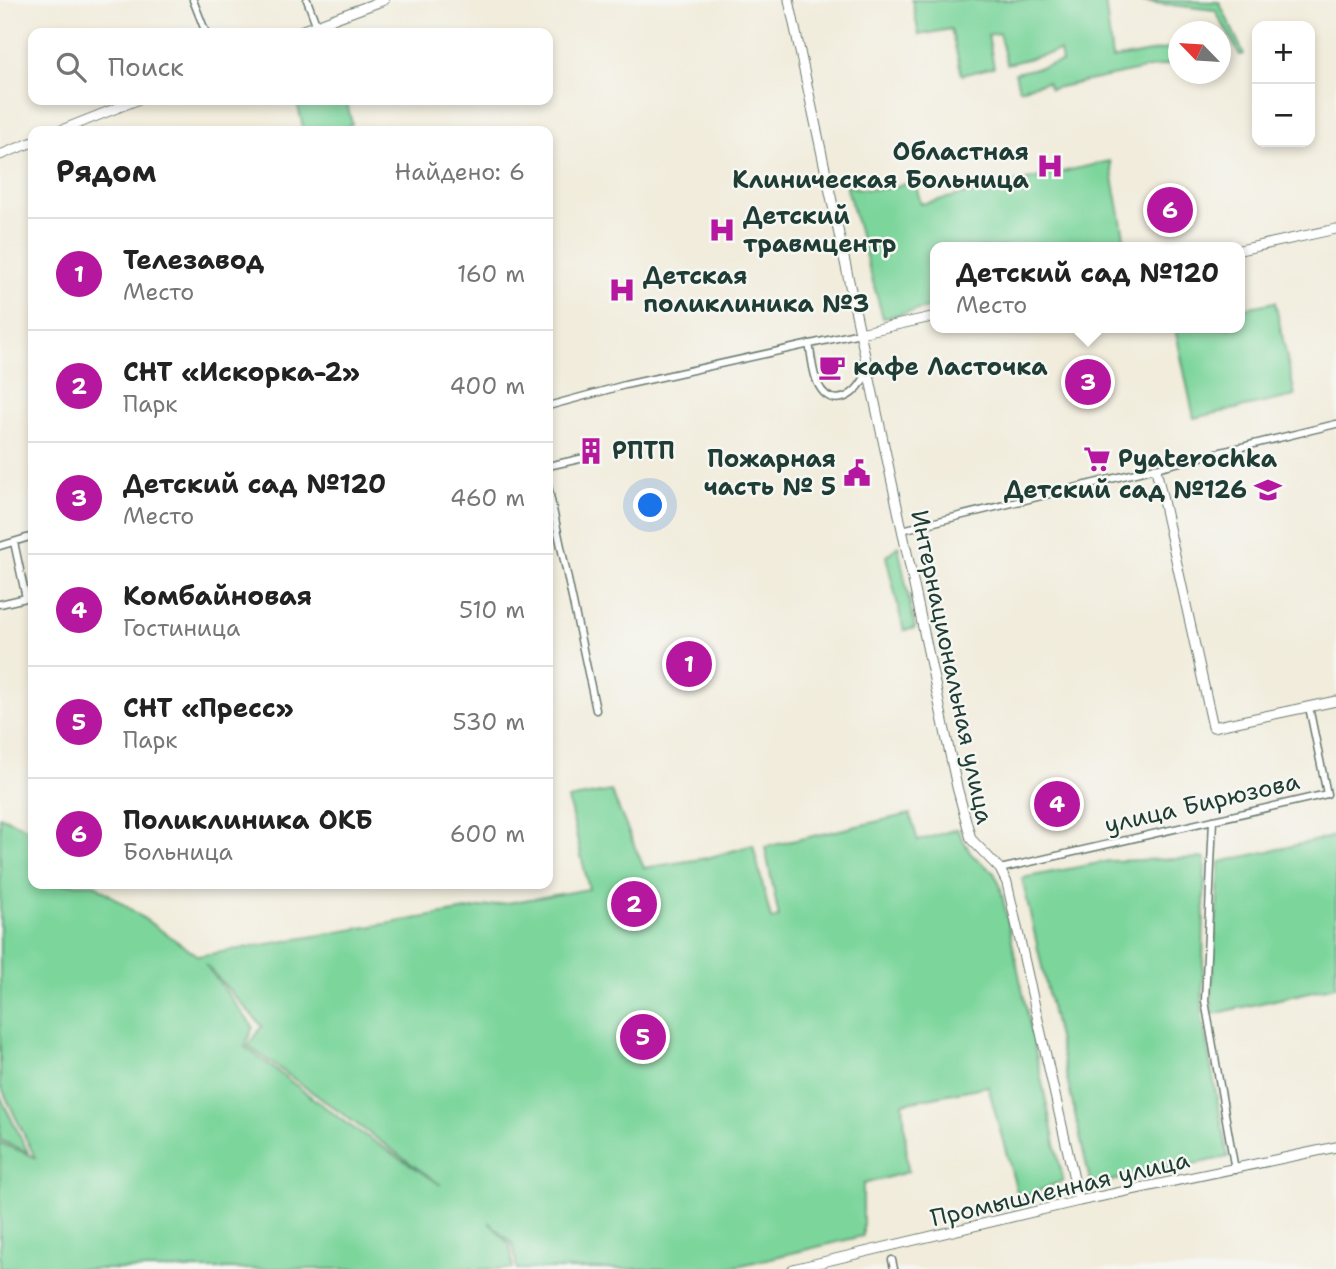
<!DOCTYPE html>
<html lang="ru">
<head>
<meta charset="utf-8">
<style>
	body { margin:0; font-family:"Shantell Sans",sans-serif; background:#f6f6f6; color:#222 }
	.controls { position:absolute; right:21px; top:21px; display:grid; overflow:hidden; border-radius:14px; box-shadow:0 4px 10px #0003 }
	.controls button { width:63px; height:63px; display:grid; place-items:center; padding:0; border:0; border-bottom:2px solid #e0e0e0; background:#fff; color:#222; font:35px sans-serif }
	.compass { position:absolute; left:1168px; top:21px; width:63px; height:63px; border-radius:50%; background:#fff; box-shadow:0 4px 10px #0003; rotate:295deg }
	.you { position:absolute; left:651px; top:506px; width:24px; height:24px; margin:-18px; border:5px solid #fff; border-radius:50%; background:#1a73e8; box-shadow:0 0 0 10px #1a73e833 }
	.badge { display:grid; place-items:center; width:46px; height:46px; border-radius:50%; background:#b5179e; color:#fff; font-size:23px; font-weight:700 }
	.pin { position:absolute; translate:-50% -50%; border:4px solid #fff; box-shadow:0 2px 7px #0006 }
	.popup { position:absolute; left:930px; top:242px; width:315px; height:91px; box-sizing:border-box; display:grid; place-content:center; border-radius:14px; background:#fff; filter:drop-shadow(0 2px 5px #0005); font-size:23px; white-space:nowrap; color:#767676 }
	.popup b { font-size:26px; color:#222 }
	.popup::after { content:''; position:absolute; left:50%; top:100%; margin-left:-14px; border:14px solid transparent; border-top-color:#fff }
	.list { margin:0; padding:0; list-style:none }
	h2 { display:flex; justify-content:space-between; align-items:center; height:91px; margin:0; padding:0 28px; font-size:30px }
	h2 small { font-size:23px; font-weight:400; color:#767676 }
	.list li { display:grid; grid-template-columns:46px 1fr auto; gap:21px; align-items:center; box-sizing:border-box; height:112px; padding:0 28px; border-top:2px solid #e0e0e0 }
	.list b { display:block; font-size:26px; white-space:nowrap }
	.list p { margin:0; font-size:23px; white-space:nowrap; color:#767676 }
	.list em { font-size:23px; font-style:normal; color:#767676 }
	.icon { flex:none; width:38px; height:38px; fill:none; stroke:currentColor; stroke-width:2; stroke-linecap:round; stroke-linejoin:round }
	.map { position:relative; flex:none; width:1336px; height:1269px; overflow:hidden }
	.search { position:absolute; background:#fff; box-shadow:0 4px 10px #0003; left:28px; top:28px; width:525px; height:77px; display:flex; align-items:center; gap:18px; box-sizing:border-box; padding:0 24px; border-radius:14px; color:#767676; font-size:26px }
	.panel { position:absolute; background:#fff; box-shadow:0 4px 10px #0003; left:28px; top:126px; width:525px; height:763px; border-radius:14px }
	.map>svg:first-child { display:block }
	.green { fill:#7bd59b; stroke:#4d8968; stroke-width:2; fill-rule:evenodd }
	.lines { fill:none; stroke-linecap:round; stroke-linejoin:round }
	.street-casing { stroke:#687a6e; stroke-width:9 }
	.secondary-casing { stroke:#687a6e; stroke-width:11 }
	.street { stroke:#fff; stroke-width:6 }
	.secondary { stroke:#fff; stroke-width:9 }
	.labels { text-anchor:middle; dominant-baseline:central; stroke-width:5; stroke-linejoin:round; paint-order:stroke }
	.poi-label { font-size:24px; font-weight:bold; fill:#1f3d34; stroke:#f6f6f2; text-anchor:start }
	.street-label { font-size:24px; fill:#1f3d34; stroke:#f6f6f2 }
</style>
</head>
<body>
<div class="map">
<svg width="1336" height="1269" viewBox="0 0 1336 1269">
	<rect width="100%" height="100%" fill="#f6f6f2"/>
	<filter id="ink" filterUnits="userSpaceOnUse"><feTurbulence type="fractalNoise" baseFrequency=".0143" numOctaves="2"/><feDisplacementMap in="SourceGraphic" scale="14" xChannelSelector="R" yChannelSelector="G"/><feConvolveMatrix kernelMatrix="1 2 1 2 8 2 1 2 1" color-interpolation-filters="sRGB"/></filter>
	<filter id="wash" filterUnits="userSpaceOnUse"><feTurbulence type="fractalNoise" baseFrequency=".00686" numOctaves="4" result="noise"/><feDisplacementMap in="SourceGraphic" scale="28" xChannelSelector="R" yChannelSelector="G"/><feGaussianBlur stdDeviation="1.57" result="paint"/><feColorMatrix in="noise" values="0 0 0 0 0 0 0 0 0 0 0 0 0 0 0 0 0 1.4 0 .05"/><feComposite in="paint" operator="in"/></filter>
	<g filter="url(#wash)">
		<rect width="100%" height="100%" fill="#f1ecdb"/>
		<path class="green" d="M912,0H1105L1112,59L1177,47L1178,62L1050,89L1047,82L1019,89L1015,73L1062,62L1060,51L1007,64L999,33L988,35L994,67L962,75L951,29L919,35Z
			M1128,0L1219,2L1244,54L1240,55L1215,10Z
			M307,100H346L352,124L347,126L348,131H304L297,102Z
			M1110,161L1126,247H936V306L883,318L846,185C870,194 890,188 915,181L921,204Z
			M1275,302L1295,396L1194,418L1175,328H1240V309Z
			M898,546L915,628L904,631L886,556Z
			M611,791L644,868L707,858L753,845L771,919L779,917L765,847L910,814L918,841L957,829L971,854L994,873L1000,885L1063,1181L1019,1199L988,1086L903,1103L908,1172L863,1184V1236L725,1269H517L513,1244L489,1222L510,1245L513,1269H0V1143L35,1157L0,1085V816L33,831V884H94L198,956L589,889L568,799ZM205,964L262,1026L248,1046L441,1185L346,1123L245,1047L253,1027Z
			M1336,836V986L1213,1014L1211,1000L1220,862Z
			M1205,858L1202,1018L1228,1157L1091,1185L1022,878L1109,861Z
			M0,1096L28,1152L0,1140Z"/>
	</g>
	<g filter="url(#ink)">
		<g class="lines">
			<defs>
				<path id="street" d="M193,0L206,33
					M307,0L316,24
					M809,344C812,357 812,372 818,384C832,413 860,394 867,371
					M548,406L625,385L860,333
					M548,466L584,458
					M548,486L596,710
					M902,530L1336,424
					M0,546L33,536
					M0,604L26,598L14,542
					M1213,820L1205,1001L1235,1170
					M1000,869L1327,794L1309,707
					M892,1260L894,1269"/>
				<path id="secondary" d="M789,0L957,787L971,839L1000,869L1007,883L1079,1201
					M295,33L384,0
					M59,131L137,100
					M0,155L33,142
					M1240,250L1336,229
					M860,333L936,316
					M1156,469L1213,727L1336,701
					M793,1269L1079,1201L1336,1147"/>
			</defs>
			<use href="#street" class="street-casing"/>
			<use href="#secondary" class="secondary-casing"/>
			<use href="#street" class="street"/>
			<use href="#secondary" class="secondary"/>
		</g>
	</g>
	<defs>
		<symbol id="hospital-bare" viewBox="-9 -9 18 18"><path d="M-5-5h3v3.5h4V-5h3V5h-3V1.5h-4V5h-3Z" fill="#b5179e" stroke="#f6f6f2" stroke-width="2.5" paint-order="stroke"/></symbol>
		<symbol id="cafe-bare" viewBox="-9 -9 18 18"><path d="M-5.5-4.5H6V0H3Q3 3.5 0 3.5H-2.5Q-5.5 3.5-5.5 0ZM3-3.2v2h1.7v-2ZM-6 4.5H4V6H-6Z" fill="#b5179e" stroke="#f6f6f2" stroke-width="2.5" paint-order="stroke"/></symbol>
		<symbol id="building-bare" viewBox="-9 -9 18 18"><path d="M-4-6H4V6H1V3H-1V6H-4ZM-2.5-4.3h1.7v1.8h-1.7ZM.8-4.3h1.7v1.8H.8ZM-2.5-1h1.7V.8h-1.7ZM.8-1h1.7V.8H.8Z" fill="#b5179e" stroke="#f6f6f2" stroke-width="2.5" paint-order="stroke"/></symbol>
		<symbol id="supermarket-bare" viewBox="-9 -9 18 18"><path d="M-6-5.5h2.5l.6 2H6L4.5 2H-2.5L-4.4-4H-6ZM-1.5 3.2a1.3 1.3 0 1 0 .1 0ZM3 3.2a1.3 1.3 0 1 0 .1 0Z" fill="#b5179e" stroke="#f6f6f2" stroke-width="2.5" paint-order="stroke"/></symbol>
		<symbol id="civic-bare" viewBox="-9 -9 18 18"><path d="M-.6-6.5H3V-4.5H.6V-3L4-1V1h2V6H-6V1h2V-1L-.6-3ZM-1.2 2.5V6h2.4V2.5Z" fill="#b5179e" stroke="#f6f6f2" stroke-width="2.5" paint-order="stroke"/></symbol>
		<symbol id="school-bare" viewBox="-9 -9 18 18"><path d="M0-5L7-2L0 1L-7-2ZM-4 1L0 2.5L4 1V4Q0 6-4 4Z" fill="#b5179e" stroke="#f6f6f2" stroke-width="2.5" paint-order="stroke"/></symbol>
	</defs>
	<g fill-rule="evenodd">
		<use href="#hospital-bare" x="1031" y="147" width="38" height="38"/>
		<use href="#hospital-bare" x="703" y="211" width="38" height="38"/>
		<use href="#hospital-bare" x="603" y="271" width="38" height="38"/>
		<use href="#cafe-bare" x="813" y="348" width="38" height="38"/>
		<use href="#building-bare" x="572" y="432" width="38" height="38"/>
		<use href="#supermarket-bare" x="1078" y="440" width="38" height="38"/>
		<use href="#civic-bare" x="838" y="454" width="38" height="38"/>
		<use href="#school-bare" x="1249" y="471" width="38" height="38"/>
	</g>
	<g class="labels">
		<g class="poi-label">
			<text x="1029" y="152" text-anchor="end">Областная<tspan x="1029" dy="28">Клиническая Больница</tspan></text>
			<text x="743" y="216">Детский<tspan x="743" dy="28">травмцентр</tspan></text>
			<text x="643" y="276">Детская<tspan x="643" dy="28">поликлиника №3</tspan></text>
			<text x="853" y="367">кафе Ласточка</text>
			<text x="612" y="451">РПТП</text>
			<text x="836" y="459" text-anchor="end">Пожарная<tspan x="836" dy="28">часть № 5</tspan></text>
			<text x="1118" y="459">Pyaterochka</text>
			<text x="1247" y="490" text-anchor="end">Детский сад №126</text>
		</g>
		<g class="street-label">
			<text transform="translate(952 667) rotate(78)">Интернациональная улица</text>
			<text transform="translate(1202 803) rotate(-13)">улица Бирюзова</text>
			<text transform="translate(1060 1189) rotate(-13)">Промышленная улица</text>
		</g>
	</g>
</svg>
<div class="controls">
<button>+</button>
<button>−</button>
</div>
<svg class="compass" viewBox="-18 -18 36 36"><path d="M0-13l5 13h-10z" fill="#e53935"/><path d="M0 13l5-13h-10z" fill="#767676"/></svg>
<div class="you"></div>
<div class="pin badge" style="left:689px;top:664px">1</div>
<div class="pin badge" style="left:634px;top:904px">2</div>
<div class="pin badge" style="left:1088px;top:382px">3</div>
<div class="popup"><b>Детский сад №120</b>Место</div>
<div class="pin badge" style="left:1057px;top:804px">4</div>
<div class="pin badge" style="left:643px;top:1037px">5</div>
<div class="pin badge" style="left:1170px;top:210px">6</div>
<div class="search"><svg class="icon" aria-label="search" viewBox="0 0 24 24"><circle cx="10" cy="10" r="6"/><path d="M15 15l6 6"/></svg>Поиск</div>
<section class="panel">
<h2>Рядом<small>Найдено: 6</small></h2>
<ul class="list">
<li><span class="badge">1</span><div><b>Телезавод</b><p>Место</p></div><em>160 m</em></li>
<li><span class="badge">2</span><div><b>СНТ «Искорка-2»</b><p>Парк</p></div><em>400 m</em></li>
<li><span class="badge">3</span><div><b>Детский сад №120</b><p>Место</p></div><em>460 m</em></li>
<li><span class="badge">4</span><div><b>Комбайновая</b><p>Гостиница</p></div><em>510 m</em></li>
<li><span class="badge">5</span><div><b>СНТ «Пресс»</b><p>Парк</p></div><em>530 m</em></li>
<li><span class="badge">6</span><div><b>Поликлиника ОКБ</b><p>Больница</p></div><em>600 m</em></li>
</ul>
</section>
</div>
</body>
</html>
